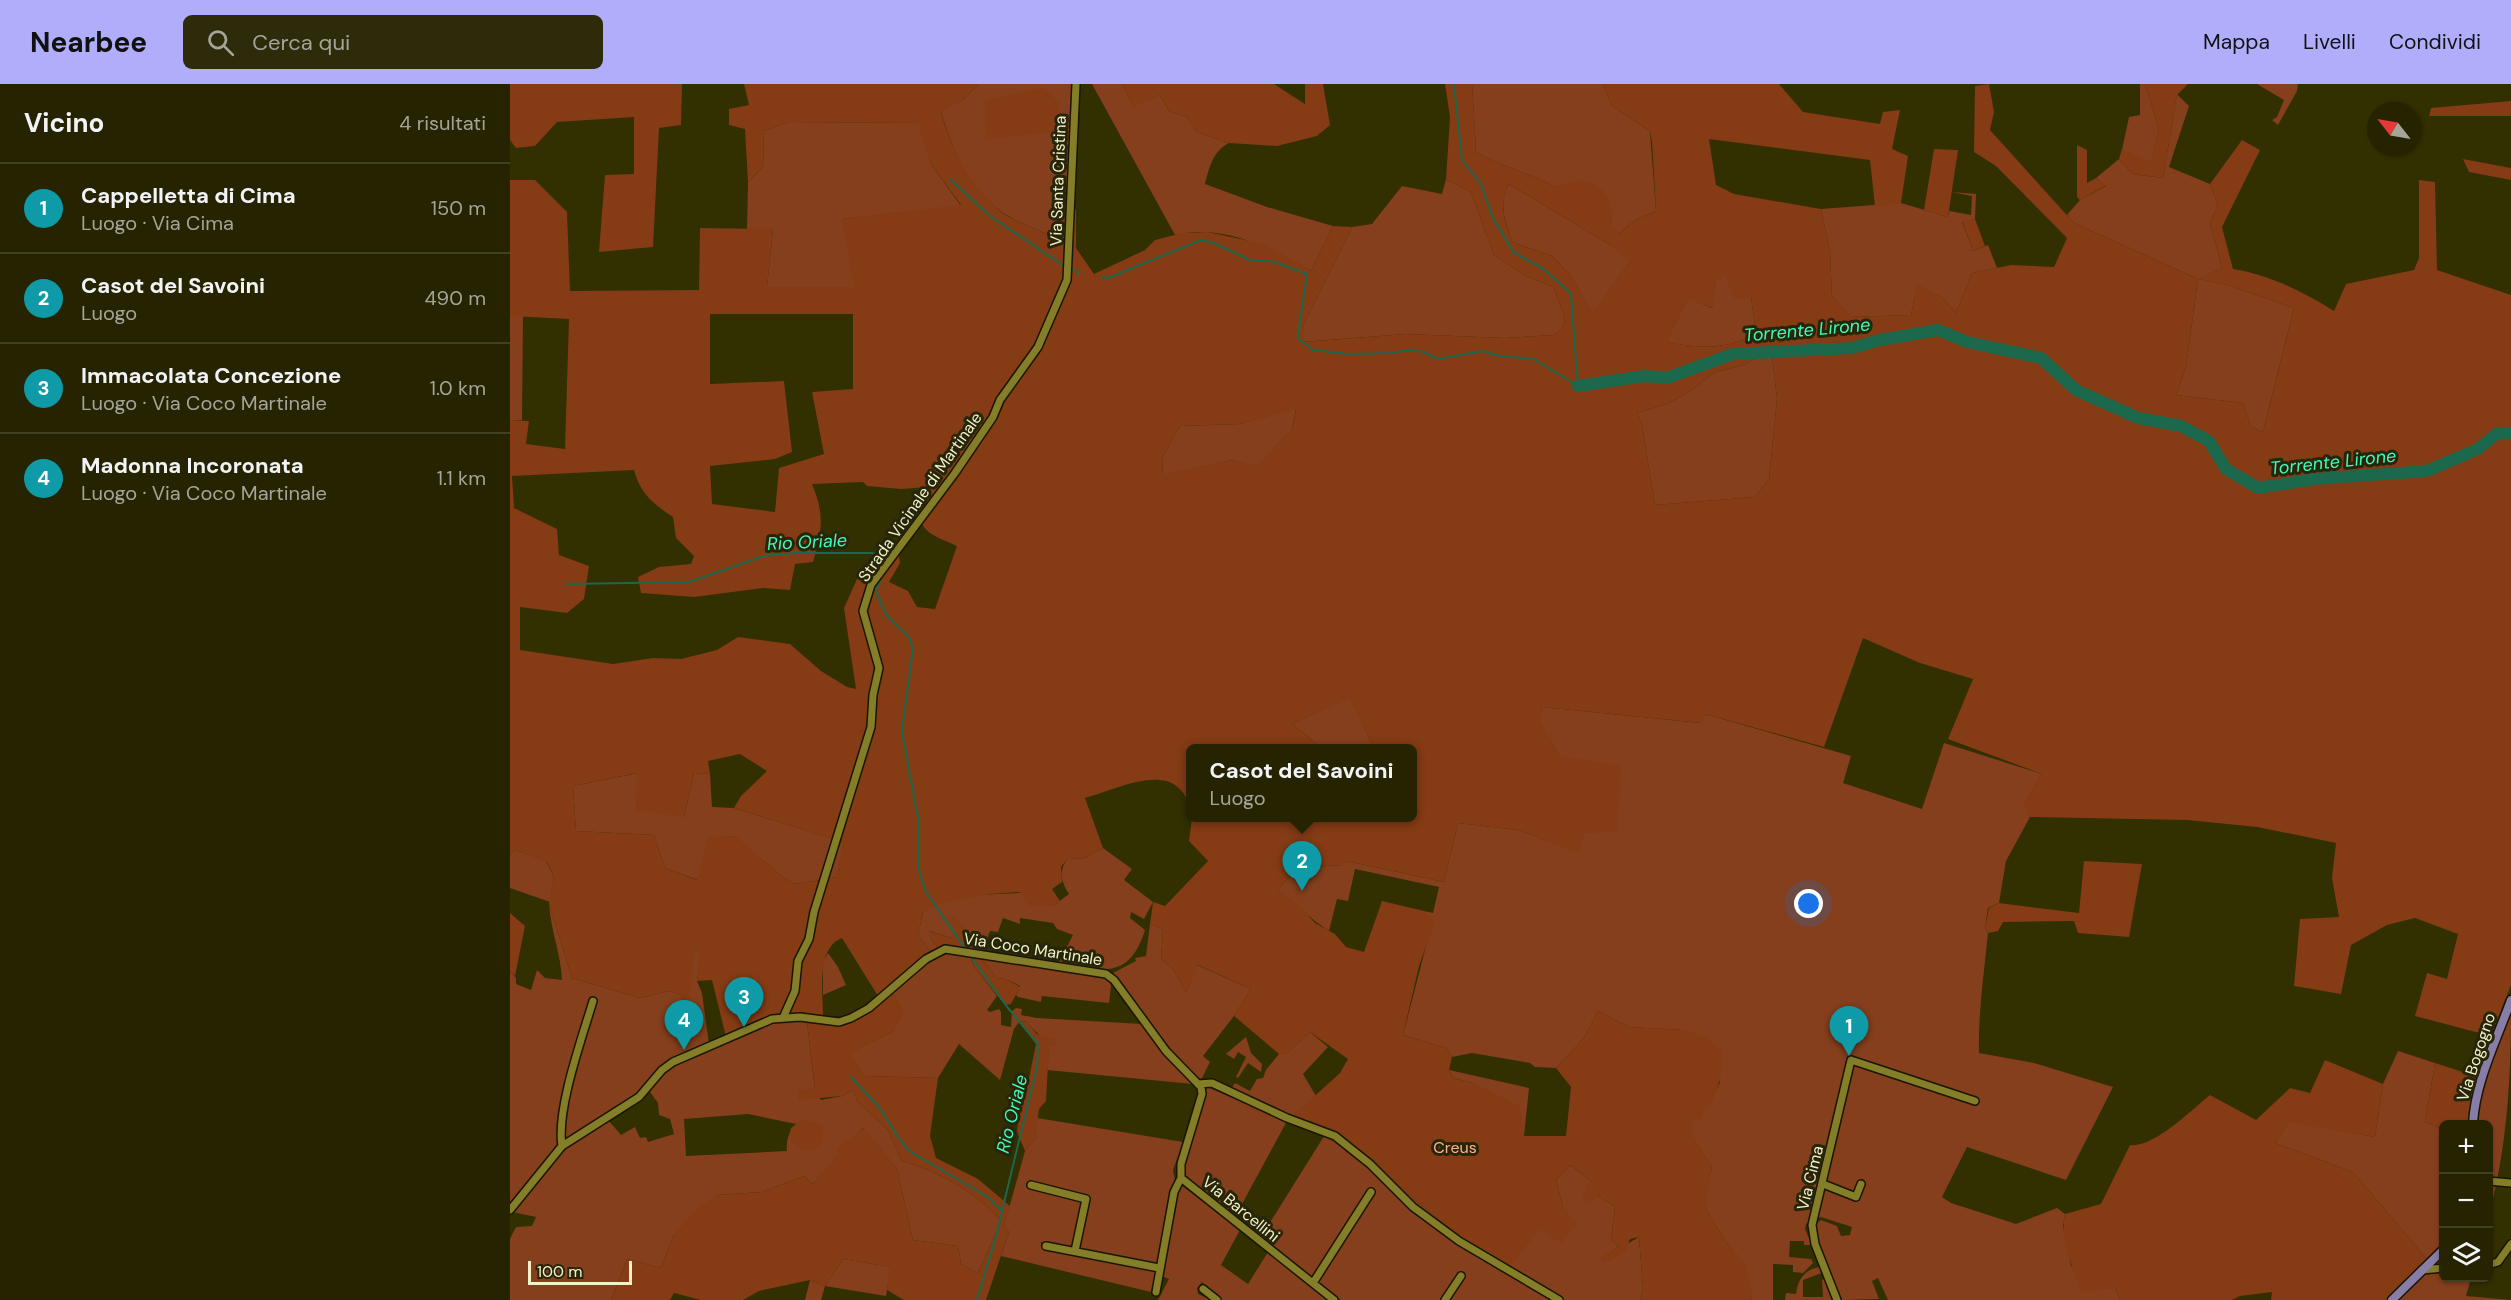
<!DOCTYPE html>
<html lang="it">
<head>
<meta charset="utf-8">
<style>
	body { margin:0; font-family:"DM Sans",sans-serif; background:#2e2b0a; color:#f1f3f6 }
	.controls { position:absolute; right:18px; bottom:18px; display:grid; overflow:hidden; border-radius:9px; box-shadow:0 2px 4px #0004 }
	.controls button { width:54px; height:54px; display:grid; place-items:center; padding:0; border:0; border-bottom:2px solid #424022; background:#262300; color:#f1f3f6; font:30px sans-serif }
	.compass { position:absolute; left:1857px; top:18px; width:54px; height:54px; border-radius:50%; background:#262300; box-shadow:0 2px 4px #0004; rotate:301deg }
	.scale { position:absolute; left:18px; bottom:15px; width:104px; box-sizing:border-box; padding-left:6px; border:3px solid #f3f1c9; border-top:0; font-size:16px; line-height:21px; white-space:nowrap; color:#f3f1c9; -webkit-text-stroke:4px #27250a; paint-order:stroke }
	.you { position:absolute; left:1299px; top:820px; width:21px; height:21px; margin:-15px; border:4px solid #fff; border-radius:50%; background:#1a73e8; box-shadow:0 0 0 9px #1a73e833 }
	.badge { display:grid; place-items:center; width:39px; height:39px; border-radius:50%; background:#b0aefa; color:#fff; font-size:20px; font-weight:700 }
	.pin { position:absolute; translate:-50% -50px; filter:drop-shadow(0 2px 3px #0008) }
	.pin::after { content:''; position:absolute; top:32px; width:21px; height:18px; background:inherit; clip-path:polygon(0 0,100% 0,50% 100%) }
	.popup { position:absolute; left:676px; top:660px; width:231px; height:78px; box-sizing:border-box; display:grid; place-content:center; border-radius:9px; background:#262300; filter:drop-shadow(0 2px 4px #0005); font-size:20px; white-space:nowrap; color:#a4a499 }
	.popup b { font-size:22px; color:#f1f3f6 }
	.popup::after { content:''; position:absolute; left:50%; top:100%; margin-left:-12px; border:12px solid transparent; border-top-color:#262300 }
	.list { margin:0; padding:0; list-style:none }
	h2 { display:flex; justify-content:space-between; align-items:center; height:78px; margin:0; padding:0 24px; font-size:26px }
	h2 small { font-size:20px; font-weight:400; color:#a4a499 }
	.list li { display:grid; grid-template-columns:39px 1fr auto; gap:18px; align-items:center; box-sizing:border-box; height:90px; padding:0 24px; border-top:2px solid #424022 }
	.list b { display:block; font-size:22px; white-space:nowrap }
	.list p { margin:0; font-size:20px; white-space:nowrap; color:#a4a499 }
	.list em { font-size:20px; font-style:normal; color:#a4a499 }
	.icon { flex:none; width:33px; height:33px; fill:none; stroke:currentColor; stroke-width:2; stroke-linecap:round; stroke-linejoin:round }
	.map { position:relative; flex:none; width:2001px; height:1216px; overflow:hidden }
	header { display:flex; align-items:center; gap:36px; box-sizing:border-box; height:84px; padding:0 30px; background:#b0aefa; color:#111 }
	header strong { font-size:28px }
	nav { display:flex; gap:33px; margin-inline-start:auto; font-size:21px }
	.search { width:420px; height:54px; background:#2e2b0a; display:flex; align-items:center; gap:15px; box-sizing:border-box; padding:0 21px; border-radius:9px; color:#a4a499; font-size:22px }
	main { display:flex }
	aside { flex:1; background:#262300 }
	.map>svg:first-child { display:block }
	.green { fill:#853f1c; fill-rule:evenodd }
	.forest { fill:#853b14; fill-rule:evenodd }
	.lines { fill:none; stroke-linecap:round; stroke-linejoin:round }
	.stream { stroke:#1c684d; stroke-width:2 }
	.river { stroke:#1c684d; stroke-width:12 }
	.minor-casing { stroke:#181600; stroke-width:10 }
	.major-casing { stroke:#181600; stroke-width:11 }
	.minor { stroke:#857e29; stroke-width:7 }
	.major { stroke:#887da6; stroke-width:8 }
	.labels { text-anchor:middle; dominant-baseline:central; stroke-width:6; stroke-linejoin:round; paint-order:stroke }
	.street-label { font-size:16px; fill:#f3f1c9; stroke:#27250a }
	.park-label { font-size:16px; fill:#ffb18e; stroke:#27250a }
	.water-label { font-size:18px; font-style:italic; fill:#3efbbc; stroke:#27250a }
</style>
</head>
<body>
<header>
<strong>Nearbee</strong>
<div class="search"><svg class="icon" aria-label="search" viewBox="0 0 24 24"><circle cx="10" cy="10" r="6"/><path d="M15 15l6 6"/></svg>Cerca qui</div>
<nav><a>Mappa</a><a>Livelli</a><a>Condividi</a></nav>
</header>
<main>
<aside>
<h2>Vicino<small>4 risultati</small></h2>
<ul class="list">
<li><span class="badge" style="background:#0f9aa8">1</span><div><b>Cappelletta di Cima</b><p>Luogo · Via Cima</p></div><em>150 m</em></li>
<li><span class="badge" style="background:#0f9aa8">2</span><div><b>Casot del Savoini</b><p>Luogo</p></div><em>490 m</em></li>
<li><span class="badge" style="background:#0f9aa8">3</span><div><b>Immacolata Concezione</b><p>Luogo · Via Coco Martinale</p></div><em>1.0 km</em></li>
<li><span class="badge" style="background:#0f9aa8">4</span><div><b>Madonna Incoronata</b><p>Luogo · Via Coco Martinale</p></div><em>1.1 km</em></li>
</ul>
</aside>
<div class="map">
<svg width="2001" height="1216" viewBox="0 0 2001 1216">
	<rect width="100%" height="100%" fill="#322f00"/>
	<path class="green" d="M469,0H564L558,124H555L537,150C520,143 499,135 484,122C457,99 439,60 431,26L453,16Z
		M582,0H612L623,22L650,11L659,27L677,33L687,48L719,59C703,67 699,84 695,100L757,123L823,142L801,187C760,164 713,139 665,151Z
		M962,0H1093L1102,22L1140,47L1146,127L1125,136L1110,149L1101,144L1073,97L1045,103C1018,88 992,83 966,68Z
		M1630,0H1635L1649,45L1641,79L1612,66L1619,33L1630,31Z
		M1747,0H1788L1787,7L1768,41L1762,36L1767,33L1774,16Z
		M1667,10L1679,22L1659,83L1700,100L1708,121L1700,139L1712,184L1689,195L1721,202L1784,224L1753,348L1741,343L1733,319L1666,311L1676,283L1688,195L1564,139L1557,131L1570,116L1596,102L1586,94L1609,75L1622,90L1653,94Z
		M278,38L409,39L421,80L451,122L333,135L345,203H257L263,145H237L238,98L253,83L254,47Z
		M936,95L961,108L984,171L1014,191L1043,203L1053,228L1055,241L1044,251L994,254L896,250L792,258L794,239L842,143L862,140L892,102L932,110Z
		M999,100L1102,162L1121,176L1083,230L1060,191L1042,172L1002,158C995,136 988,121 999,100Z
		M1442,108L1466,110L1465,135L1452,138L1463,167L1478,161L1487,184L1462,189L1446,229L1433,214L1407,201L1401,231L1341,233L1322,212L1320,168L1311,125L1391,119L1438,133L1439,127L1461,131L1462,112Z
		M1215,190L1233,212L1241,213L1246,248C1222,267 1185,264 1156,258L1178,214L1202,224L1205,197Z
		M0,232H13L12,336H0Z
		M1253,269L1262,271L1267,315L1259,395L1245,413L1145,421L1132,341L1127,329L1157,320L1179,308L1205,288L1234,281Z
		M786,324L782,346L746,383L722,376L652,392L653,372L670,342L730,340Z
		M840,613L864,664H812L782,640Z
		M1032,623L1191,639L1195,630L1341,672L1333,699L1412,725L1434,659L1532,690L1514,719L1520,733L1496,777L1489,819L1478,824L1475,844L1478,849C1474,890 1468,929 1469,969L1524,979L1603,1003L1556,1096L1457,1063L1432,1113L1441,1119L1506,1140L1547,1124L1555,1130L1553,1142L1561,1182L1605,1204L1610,1216H1378L1368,1194L1362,1197L1369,1215L1331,1216L1307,1157L1305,1141L1311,1136L1327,1142L1331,1152L1340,1151L1342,1143L1311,1133L1296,1140L1295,1145L1302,1161H1294V1157H1280L1279,1173L1301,1175L1303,1179L1293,1189L1283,1188V1181L1263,1180V1216H1242L1235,1181L1216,1158L1197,1128L1195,1114L1202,1083L1182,1052L1181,1034C1199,1028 1202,1014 1210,998L1173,946L1119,943L1088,927L1074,954L1046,984L1025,983L1020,979L962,969L942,973L936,964L893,951L922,839L914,827L923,829L929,803L845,785L838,817L827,815L819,847C800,835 786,819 767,807L787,784L833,781L837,777L934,798L948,739L1008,746L1068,768L1073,749L1050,672L1029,637Z
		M128,689L174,733L184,689L200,690L202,723L224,724L334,758L327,793L286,800L275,795L224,752L199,754L188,796L155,784L144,751L66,747L63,702Z
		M593,764L622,785L614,796L643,818L634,835L621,828L620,834L635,846C619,897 592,886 548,880L563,851L547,845L543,839L510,834V840L493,834L488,848L480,847L472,868L448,848L441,854L420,847L421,856L429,864L420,867L408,851L413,828C435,811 481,810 508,809C518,808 534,818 543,822L559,810C551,797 548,787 558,774L573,775Z
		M6,766L36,777L44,793L40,818L0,804V770Z
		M39,820L62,894L130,914L160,907L171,911L184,868L191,867L187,897L192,909L199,960L160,976L134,1005L49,1062L0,1122V887L6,894V900L21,906L27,886L35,894L52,896C51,870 41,848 39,820Z
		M640,840L653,845L651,875L663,885L676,908L687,881L741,905L724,932L693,972L700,978L692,994L687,996L658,967L601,890L626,877L625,874L636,872Z
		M441,867L459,872L465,884L487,912L477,926L480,928L489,925L491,928V941L501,943L502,927L506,924L512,925L511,931L527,934L632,940L646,960L683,1000L537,986C541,952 536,960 515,937L509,938L504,945L490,996L449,960L428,994L355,992L339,969L384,947L383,906L418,876Z
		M318,869L328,883L336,901L313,911V879Z
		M470,873L515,882L584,890L599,896L601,902L599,919L532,912L531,918L508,913L506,911L510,902L496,895L487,894Z
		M2001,926C2001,996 1997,1063 1979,1131L1978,1040H1968C1968,1003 1989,961 2001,926Z
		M263,936L297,938L305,1006L311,1016L332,1012L344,1006L347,1017L378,1046L392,1077C430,1088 465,1107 491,1137L468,1189L451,1180L448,1162L403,1156L387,1085L353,1044L303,1100L294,1092L252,1108L207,1111L163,1152L151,1184L117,1175L101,1216H0V1155L6,1143L22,1142L26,1133L2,1128L55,1065L99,1037L111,1051L125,1043L130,1054L136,1053L138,1058L164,1050L160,1035L149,1031L148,1019L140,1008C161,970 225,953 263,936ZM238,1030L286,1040C279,1046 276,1057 277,1067L176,1072L174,1035Z
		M800,948L818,963L793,990L806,1012L777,1037L725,1133L685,1101L673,1088L697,1003L777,1037L721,1005L725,999L740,1007L747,995L753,994L756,986L769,970H776Z
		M736,953L741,969L752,980L751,988L738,979L728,994L726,993L736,973L728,968L724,975L716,970Z
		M1888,967L1925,979L1915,1038L1933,1045V1159L1917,1175L1843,1088L1765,1059L1779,1037L1865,1053L1873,1000Z
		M939,986L1019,1004L1014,1052L963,999L943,994Z
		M527,1034L673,1058L663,1086L665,1097L648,1180L531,1158V1163L647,1185L641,1208L491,1172L499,1148L494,1142L515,1067L525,1055Z
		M816,1049L864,1082L955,1157L974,1167L1030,1145L1053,1122L1046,1096L1060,1081L1080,1096L1087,1111L1105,1123L1101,1156L1109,1162L1089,1176L1129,1153L1133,1204L1130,1216H831L751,1153Z
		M671,1101L730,1146L711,1181L738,1200L758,1168L819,1216H711L692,1198L687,1204L688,1210L701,1216H648L659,1195L647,1190Z
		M1933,1169L1934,1194H1961L1956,1212L2001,1216H1886Z
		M333,1175L381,1183L376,1212L315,1202L311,1216H295L300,1196L315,1202Z
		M1312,1183L1314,1188L1293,1196V1213H1313L1312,1196L1316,1194L1325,1216H1275L1276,1209L1286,1210C1288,1194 1296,1184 1312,1183Z"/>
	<path class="forest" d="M0,0H172L171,41L149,44L143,163L89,168L95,91L124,90V33L47,38L25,62L6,64L0,56Z
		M234,0H469L453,16L431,27C439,61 457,95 483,121C497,135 519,142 537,150L555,124L566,125V164L584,190L635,166L645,156L672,149L698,148L754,160L801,187L823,142L842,143L794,239L793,258L896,250L994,254L1044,251L1055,241L1053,228L1043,203L1014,191L984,171L961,108L936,95L940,33L935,0H962L966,68C992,83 1018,88 1045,103C1053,101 1066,96 1073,97C1098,101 1105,122 1101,143L1110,149L1125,136L1146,127L1142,58L1140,47L1102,22L1093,0H1269L1293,28L1370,40L1373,28L1390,26L1382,65L1398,72L1391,119L1365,123L1360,76L1199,55L1206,101L1224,110L1311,125L1320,168L1322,212L1342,233L1401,231L1407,200L1433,214L1446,229L1462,189L1501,181L1544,183L1557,154L1486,82L1464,68L1465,2L1479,0L1484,28L1480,46L1564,139L1688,195L1712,184L1700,139L1708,121L1700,100L1732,56L1750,66L1712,143L1723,185C1760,191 1792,207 1824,227L1836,200L1904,186L1909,174V96L1925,98L1927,186L2001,211V901L1981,952L1905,932L1917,889L1937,895L1948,850L1905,834L1877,841L1841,861L1831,910L1784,902L1790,835L1829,833L1822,794L1826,759L1747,743L1677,736L1520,733L1513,719L1532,690L1438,655L1463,595L1410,579L1353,554L1314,663L1195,630L1192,639L1032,623L1030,637L1050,672L1111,682L1107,748L1074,749L1068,769L1008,746L948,739L934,798L837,777L834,781L787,784L767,807L786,818L805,839L825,850L836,863L854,868L872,817L914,827L925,838L909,882L893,951L936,964L942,973L939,986L943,994L963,999L1010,1022L1014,1052H1056L1061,1003L1046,984L1074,954L1088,927L1119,943L1173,946L1195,953L1212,967C1213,984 1210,1000 1203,1015C1200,1022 1192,1026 1192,1036L1182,1034V1051L1202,1083L1196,1114L1197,1128L1216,1158L1236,1181L1242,1216H1130L1133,1204L1129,1153L1120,1155L1115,1168L1095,1179L1088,1176L1109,1162L1101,1156L1105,1123L1087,1111L1080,1120L1072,1115L1080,1096L1060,1081L1046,1096L1053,1122L1066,1140L1051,1159L1030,1145L1000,1182L955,1157L838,1061L798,1042L786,1043L777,1037L830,989L838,975L800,948L776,970H769L724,932L741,905L688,881L676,908L663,885L651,875L653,845L640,840L643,818L655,822L698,777L679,757L682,734H903V664H864L840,614L782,640L812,664H681V728C669,672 612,704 575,714L593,764L573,775L558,774L551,783L552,798L542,805L550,817L543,822H519L509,808L481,810L431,819L413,828L408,851L420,867L368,912L332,854C306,864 313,908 313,931H264L216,953L202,896L187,897L190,867L184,869L179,925L171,924V911L160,907L130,914L62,894L39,820L44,793L37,778L6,766L0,770V336L19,337L16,360L55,365L59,235L0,232V96H25L57,128L60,207L189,206L190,144L263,145L257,203H344L332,135L451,121L421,80L408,39L278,38L254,47L253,83L238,98L235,45L219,41V25L239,21ZM999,100L1102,162L1120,177L1083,229L1060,191L1042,172L1002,158C995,137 988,121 999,100ZM1215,191L1225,215L1241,213L1246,248C1222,267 1186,264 1157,258L1178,215L1203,224L1205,198ZM1688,195L1721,202L1784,224L1753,348L1741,343L1733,319L1666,311L1676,283ZM200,230H343V305L302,308L314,370L269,384L265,428L202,420L200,382L265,375L282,368L274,297L200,300ZM1253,269L1262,271L1267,315L1259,395L1245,413L1145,421L1132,341L1127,329L1157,320L1179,308L1205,288L1234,281ZM786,325L782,346L746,382L722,376L652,391L653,372L670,342L730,340ZM124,386C130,409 143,420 163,433L166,454L184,472L181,480L149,483L128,493L131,509L184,513L253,504L280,506L285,480L303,478C312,447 315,431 302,400L353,398L357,402L391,405L418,403L405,426C414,451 425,452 447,462L425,525L407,523L398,507L379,498L390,479L389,472L364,474L352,484L334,524L346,605L337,603L311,587L280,560L228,553L207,566L171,575L143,574L103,580L10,566V523L57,529L74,515L79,482L49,471L47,445L4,424L2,392ZM230,670L257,687L231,712L224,724L333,758L327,793L286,800L275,795L225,752L199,753L187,796L155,784L144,751L66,747L63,702L127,689L126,726L174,733L184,689L200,690L198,677Z
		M612,0H764L795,20V0H813L820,41L807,52L767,62L719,59L687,48L677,33L659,27L650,11L623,23Z
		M1635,0H1678L1667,11L1653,94L1622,90L1609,75L1612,65L1641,78L1649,45Z
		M534,4L549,19V47L476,55L475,16Z
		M2001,17V32H1919L1921,24Z
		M1567,61L1577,66V99L1586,94L1597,101L1570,116L1567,113Z
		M1424,65L1448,66L1438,133L1414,126Z
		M1953,75L2001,84V96L1959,88Z
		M1465,135L1475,162L1463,167L1452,137Z
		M1574,777L1632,780L1619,853L1568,849L1564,837L1493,838L1488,847L1478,849L1475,844L1479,824L1489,819L1569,829Z
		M0,829L15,842L5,892L0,887Z
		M445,831L472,868C457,869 445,860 429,864L421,856L419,847L441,854L448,848L437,834Z
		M459,872L470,873L487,894L496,895L510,903L501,920L495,921L465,884Z
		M383,906L394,928L384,947L340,969L355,992L428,994L420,1052L426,1074L468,1095L500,1122L494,1142L499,1148L476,1216H394L377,1206L380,1183L333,1175L315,1202L300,1196L249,1207L233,1216H191L164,1209L160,1216H101L117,1175L151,1184L163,1152L186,1126L207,1111L252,1108L294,1092L303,1100L328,1070L327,1065L354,1044L387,1085L403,1156L448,1162L451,1180L468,1189L491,1137C465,1107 430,1088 392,1077L378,1046L347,1017L344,1006L332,1012L289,1016L287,1006L305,1005L297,938L329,939Z
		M515,937L527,950L546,955L547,961L539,963L536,1017L529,1025L525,1055L515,1067L507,1048L509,1026L515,1014L526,960L509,938Z
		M1815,976L1873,1000L1865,1053L1779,1038L1765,1059L1843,1088L1917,1175L1880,1216H1761L1762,1208L1730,1212L1722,1216H1610L1605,1204L1572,1208C1563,1185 1549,1155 1555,1130L1591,1120L1620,1061C1644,1064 1681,1026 1700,1011L1746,1036L1780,1004L1800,1009Z
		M1925,979L1971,994L1960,1026L1959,1040H1934L1933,1045L1915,1038Z
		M294,1035L313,1041V1056L304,1066H293L279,1054L281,1044Z"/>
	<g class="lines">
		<path class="stream" d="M944,0L952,76L971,100L982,132L1003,168L1032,184L1061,209L1068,302
			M440,95L480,132L554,182
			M561,185L569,189
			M592,193L598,194L691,156L704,159L740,176L761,177L797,190L788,250L789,255L803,266L839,270L880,269L899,266L914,268L927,275L973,267L989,272L1024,275L1068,302
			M371,496L365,506L377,532L399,553L403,564L392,648L408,734V751
			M56,500L179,498L254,472L284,469H362L377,473L364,491
			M408,752V783L416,808L456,866
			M460,871L498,924L528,960L527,983L507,1065L486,1152L467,1216
			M341,993L368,1022L393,1060L401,1068L478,1113L491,1126"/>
		<path class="river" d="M1068,302L1135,292L1157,294L1223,270L1342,264L1370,256L1428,246L1457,258L1531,274L1566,306L1628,334L1671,342L1699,357L1716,385L1748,404L1805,395L1917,387L1968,365L1986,350L2001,349"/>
		<defs>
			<path id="minor" d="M273,934L285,907L288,877L299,855L304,828L361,643L363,611L369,584L353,527L361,501L445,389L483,333L490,316L528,263L557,196L566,0
				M688,1000L702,999L777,1034L825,1052L860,1080L903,1123L949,1157L1049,1216
				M52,1062C46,1026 72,954 83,917
				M1978,1097L2001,1099
				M1313,1100L1346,1113L1351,1100
				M521,1101L576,1115L565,1167
				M0,1126L52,1062L129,1013L152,986L163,978L262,935L290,933L329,938L341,934L359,924L416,875L435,865L596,890L604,896L656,967L691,1003L692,1010L671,1080V1094L824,1216
				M536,1162L649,1184
				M1978,1181L1988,1178L2001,1160
				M1912,1186L1934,1184
				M803,1199L861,1108
				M693,1205L707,1216
				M646,1208L664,1108L671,1094
				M935,1216L951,1192
				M1327,1216L1305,1160L1302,1141L1341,976L1465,1017"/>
			<path id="major" d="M1963,1040C1965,998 1987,955 2001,916
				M1882,1216L1934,1165"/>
		</defs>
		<use href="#minor" class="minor-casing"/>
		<use href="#major" class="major-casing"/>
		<use href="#minor" class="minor"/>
		<use href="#major" class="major"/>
	</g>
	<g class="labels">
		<g class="street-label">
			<text transform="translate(548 97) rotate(-88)">Via Santa Cristina</text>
			<text transform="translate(410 413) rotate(-55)">Strada Vicinale di Martinale</text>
			<text transform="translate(523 865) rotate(9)">Via Coco Martinale</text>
			<text transform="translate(1966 973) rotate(-72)">Via Bogogno</text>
			<text transform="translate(1300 1094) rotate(-76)">Via Cima</text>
			<text transform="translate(731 1125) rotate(39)">Via Barcellini</text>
		</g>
		<g class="park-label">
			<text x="945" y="1063">Creus</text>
		</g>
		<g class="water-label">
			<text transform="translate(1297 246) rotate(-5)">Torrente Lirone</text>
			<text transform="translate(1823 378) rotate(-6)">Torrente Lirone</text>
			<text transform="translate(297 458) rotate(-3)">Rio Oriale</text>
			<text transform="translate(502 1030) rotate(-76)">Rio Oriale</text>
		</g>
	</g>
</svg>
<div class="controls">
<button>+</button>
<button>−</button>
<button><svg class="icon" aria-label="layers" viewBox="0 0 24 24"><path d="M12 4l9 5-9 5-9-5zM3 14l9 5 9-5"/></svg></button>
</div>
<svg class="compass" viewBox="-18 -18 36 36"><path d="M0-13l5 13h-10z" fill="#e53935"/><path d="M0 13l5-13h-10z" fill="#a4a499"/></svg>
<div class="scale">100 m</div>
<div class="you"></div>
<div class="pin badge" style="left:1339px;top:972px;background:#0f9aa8">1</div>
<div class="pin badge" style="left:792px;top:807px;background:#0f9aa8">2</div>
<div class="popup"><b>Casot del Savoini</b>Luogo</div>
<div class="pin badge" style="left:234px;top:943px;background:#0f9aa8">3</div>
<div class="pin badge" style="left:174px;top:966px;background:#0f9aa8">4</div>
</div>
</main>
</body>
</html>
